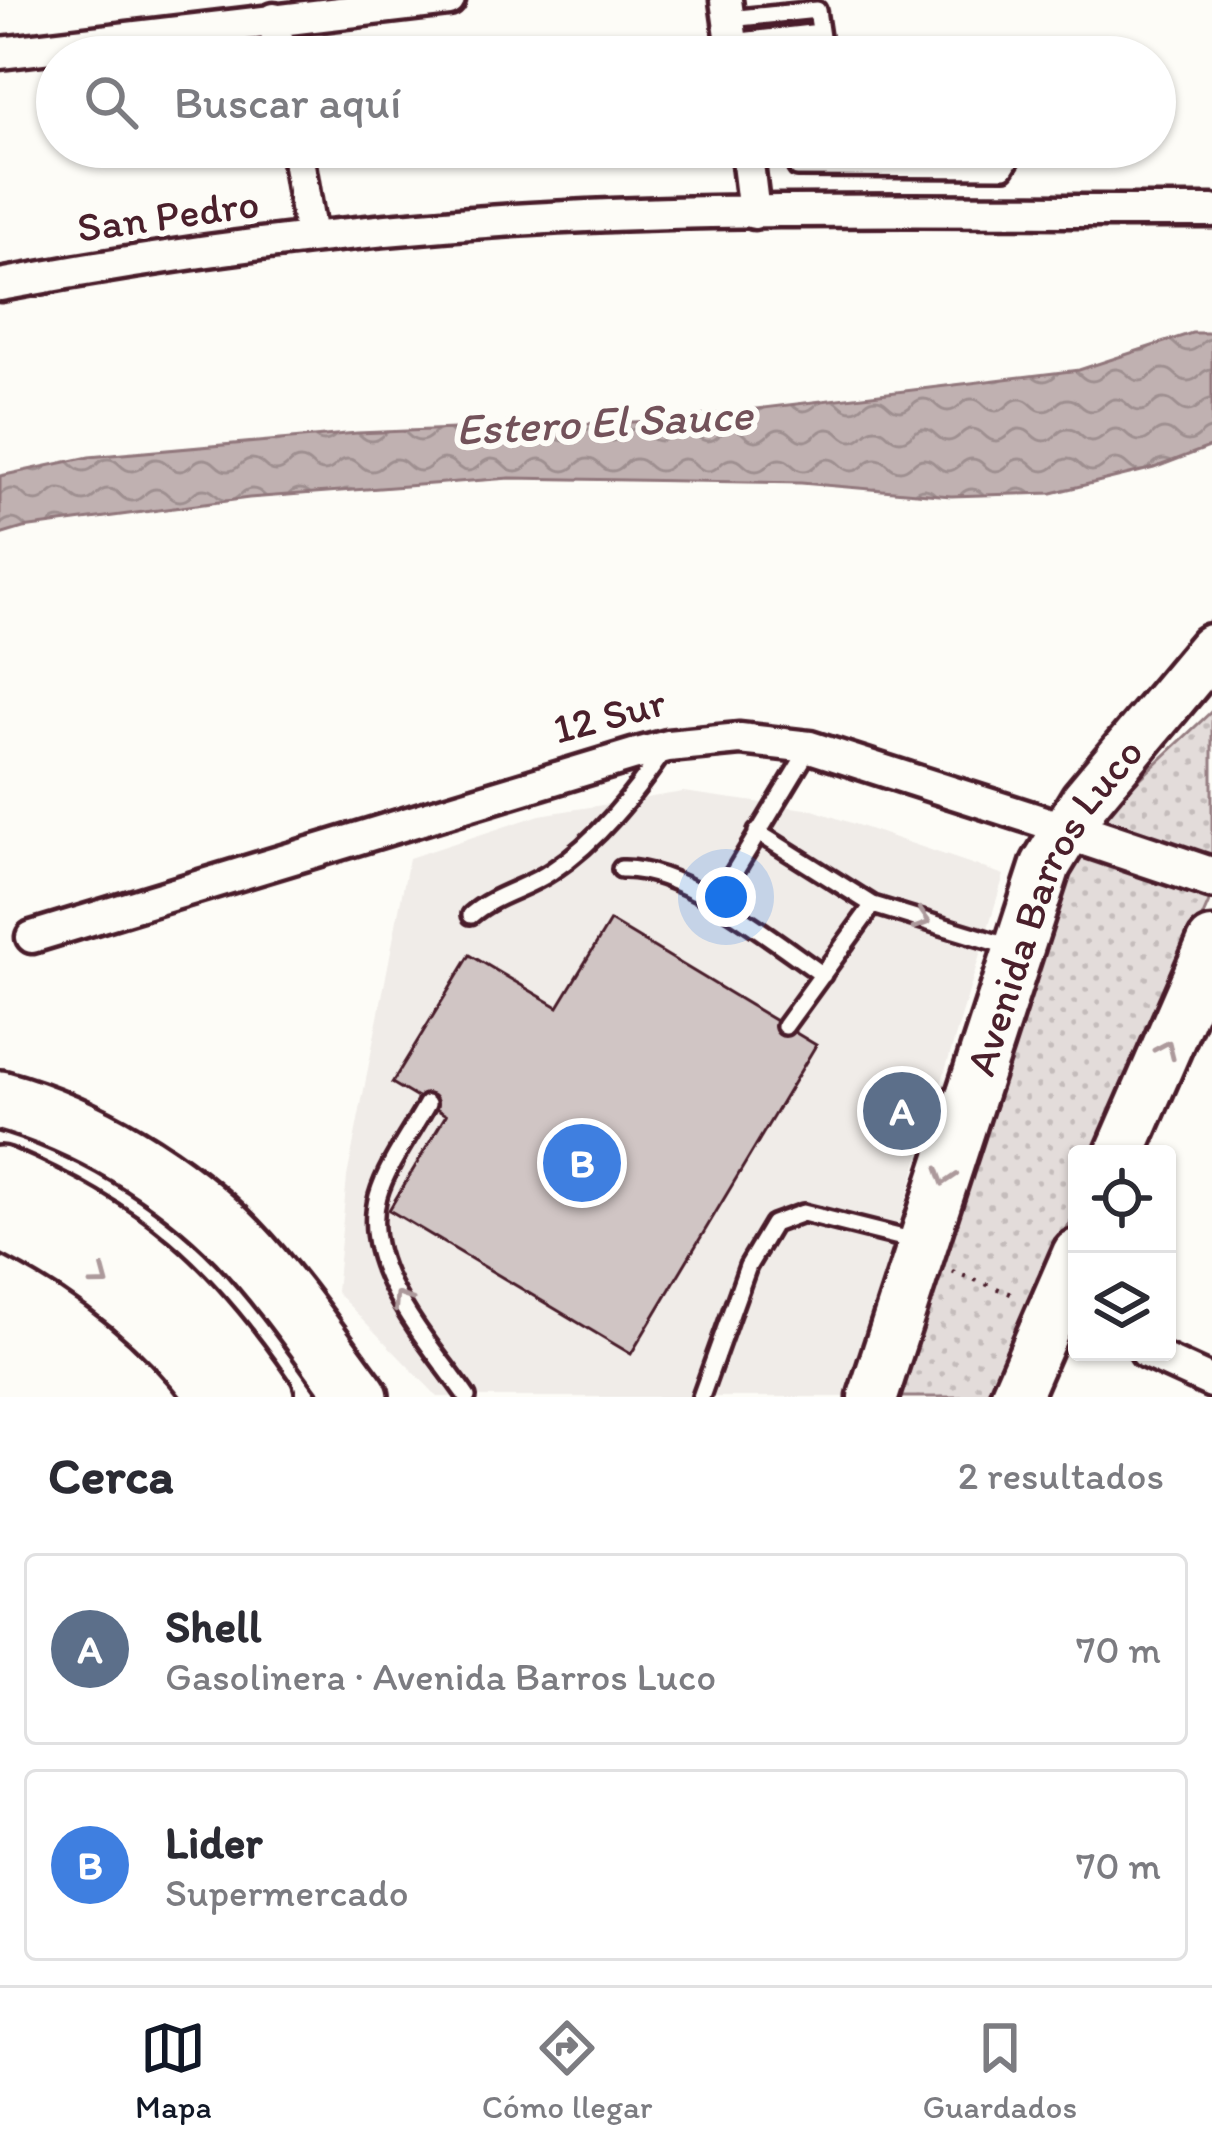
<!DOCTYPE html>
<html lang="es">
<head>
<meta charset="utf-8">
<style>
	body { margin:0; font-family:Itim,sans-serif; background:#f2f2f3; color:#2b2b33 }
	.controls { position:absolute; right:36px; bottom:36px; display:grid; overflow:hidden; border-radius:12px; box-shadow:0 3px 9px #0004 }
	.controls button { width:108px; height:108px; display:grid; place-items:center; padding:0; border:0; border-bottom:3px solid #e1e1e2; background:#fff; color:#2b2b33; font:60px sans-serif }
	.you { position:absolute; left:726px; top:897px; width:42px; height:42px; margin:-30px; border:9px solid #fff; border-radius:50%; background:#1a73e8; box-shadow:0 0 0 18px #1a73e833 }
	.badge { display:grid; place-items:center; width:78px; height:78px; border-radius:50%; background:#111827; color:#fff; font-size:39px; font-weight:700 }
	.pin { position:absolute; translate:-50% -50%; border:6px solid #fff; box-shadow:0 3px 12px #0006 }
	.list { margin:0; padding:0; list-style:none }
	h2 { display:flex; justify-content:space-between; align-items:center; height:156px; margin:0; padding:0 48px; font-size:51px }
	h2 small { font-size:39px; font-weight:400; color:#7c7c81 }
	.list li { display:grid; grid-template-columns:78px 1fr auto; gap:36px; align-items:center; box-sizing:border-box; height:192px; margin:0 24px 24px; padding:0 24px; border:3px solid #e1e1e2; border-radius:12px }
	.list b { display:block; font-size:45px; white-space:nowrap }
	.list p { margin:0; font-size:39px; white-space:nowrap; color:#7c7c81 }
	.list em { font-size:39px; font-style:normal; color:#7c7c81 }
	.icon { flex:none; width:66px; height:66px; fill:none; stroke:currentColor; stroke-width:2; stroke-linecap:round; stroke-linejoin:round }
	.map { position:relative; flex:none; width:1212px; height:1397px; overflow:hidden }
	.search { position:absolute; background:#fff; box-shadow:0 3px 9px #0004; left:36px; right:36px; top:36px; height:132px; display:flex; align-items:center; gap:30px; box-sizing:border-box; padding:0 42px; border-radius:66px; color:#7c7c81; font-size:45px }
	.sheet { height:588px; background:#fff }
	nav { display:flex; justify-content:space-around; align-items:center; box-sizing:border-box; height:168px; border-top:3px solid #e1e1e2; background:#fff; font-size:33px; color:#7c7c81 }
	nav a { display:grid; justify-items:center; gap:6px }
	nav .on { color:#111827 }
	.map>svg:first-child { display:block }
	.built { fill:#f0ece8 }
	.park { fill:url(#park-dots); stroke:#967e82; stroke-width:3 }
	.water { fill:url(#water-waves); stroke:#91777b; stroke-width:3 }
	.building { fill:#d0c5c4; stroke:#4a1f2b; stroke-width:3 }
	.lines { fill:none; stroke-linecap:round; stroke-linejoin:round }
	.service-casing { stroke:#4a1f2b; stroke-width:24 }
	.minor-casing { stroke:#4a1f2b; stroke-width:39 }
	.tertiary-casing { stroke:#4a1f2b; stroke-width:48 }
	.primary-casing { stroke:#4a1f2b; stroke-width:57 }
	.motorway-casing { stroke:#4a1f2b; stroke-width:66 }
	.path { stroke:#4a1f2b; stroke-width:4.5; stroke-dasharray:3 9; stroke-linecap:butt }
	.service { stroke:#fdfcf7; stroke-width:15 }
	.minor { stroke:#fdfcf7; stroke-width:30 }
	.tertiary { stroke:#fdfcf7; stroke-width:39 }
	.primary { stroke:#fdfcf7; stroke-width:48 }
	.motorway { stroke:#fdfcf7; stroke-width:57 }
	.oneway { stroke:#ac999b }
	.labels { text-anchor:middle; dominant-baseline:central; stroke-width:12; stroke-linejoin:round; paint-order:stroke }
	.street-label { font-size:42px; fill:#4a1f2b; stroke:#fdfcf7 }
	.water-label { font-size:45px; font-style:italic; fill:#73525a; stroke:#fdfcf7 }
</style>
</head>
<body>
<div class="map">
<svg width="1212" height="1397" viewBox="0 0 1212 1397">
	<defs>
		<pattern id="park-dots" width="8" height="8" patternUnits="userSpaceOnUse" patternTransform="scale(3)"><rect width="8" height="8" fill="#e3dcda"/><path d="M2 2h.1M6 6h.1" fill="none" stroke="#c4bcbb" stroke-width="1.8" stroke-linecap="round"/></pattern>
		<pattern id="water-waves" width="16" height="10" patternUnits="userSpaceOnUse" patternTransform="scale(3)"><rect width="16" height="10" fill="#c0b1b1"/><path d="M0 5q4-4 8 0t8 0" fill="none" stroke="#9e8f90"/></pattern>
	</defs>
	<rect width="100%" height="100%" fill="#fdfcf7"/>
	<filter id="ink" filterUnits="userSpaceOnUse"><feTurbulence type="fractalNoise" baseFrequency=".00833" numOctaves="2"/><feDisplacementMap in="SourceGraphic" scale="24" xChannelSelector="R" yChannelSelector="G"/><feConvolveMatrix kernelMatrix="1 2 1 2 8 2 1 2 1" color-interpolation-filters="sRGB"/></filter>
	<g filter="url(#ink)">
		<path class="built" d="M683,792L813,810L1004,875L847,1397H438L336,1292L347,1177L409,858L540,815Z"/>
		<path class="park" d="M1212,711V895L1099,1154H1077V1205L994,1397H893L1057,889L1095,821Z"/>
		<path class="water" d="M1192,333H1212V446L1154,468L1052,493L951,496L801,483L510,478L249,498L23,528L0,535V476L89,457L357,433L656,421L1079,370Z"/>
		<path class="building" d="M610,921L816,1045L631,1354L389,1210L446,1115L392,1083L470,955L558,1007Z"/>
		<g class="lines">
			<defs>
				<path id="service" d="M729,19L817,10L824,57
					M732,42L820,32
					M796,147L797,168L1005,169L1019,147
					M757,832L873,905
					M621,869C681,866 774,941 823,975
					M717,901L810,747
					M471,915C495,894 526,889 552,871C598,841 635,793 666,748
					M785,1026L873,905L1014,948
					M427,1104C412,1131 386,1167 378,1196C358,1267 429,1342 467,1397
					M701,1397L748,1266L773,1224L803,1213L915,1241"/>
				<path id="minor" d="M726,0L734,57
					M274,19L280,57
					M0,53L449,0
					M296,147L311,237
					M746,147L754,213
					M0,285C176,252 352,229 531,219C757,206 985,212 1212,211
					M32,937L633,755L668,746L740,739L810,747L1066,829
					M1146,1352L1212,1382"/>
				<path id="tertiary" d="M1066,829L1212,878"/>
				<g id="primary">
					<path d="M1120,1154L1212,943"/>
					<path id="s1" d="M873,1397L1046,865L1085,801L1212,649"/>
					<path d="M1015,1397L1077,1254"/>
				</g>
				<path id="motorway" d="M0,1100C87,1124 175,1177 238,1242C283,1289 320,1345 359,1397
					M0,1176C123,1228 189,1288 264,1397
					M0,1220C87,1262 162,1319 219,1397"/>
			</defs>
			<use href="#service" class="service-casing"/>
			<use href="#minor" class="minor-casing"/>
			<use href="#tertiary" class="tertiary-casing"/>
			<use href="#primary" class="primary-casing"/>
			<use href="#motorway" class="motorway-casing"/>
			<path class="path" d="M952,1271L1019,1297"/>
			<use href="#service" class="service"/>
			<use href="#minor" class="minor"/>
			<use href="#tertiary" class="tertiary"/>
			<use href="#primary" class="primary"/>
			<use href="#motorway" class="motorway"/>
		</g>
		<defs><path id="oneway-chevron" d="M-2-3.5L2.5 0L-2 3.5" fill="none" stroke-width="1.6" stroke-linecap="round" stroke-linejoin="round" transform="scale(3)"/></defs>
		<g class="oneway">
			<use href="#oneway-chevron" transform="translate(922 920) rotate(17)"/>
			<use href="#oneway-chevron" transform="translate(1166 1049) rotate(-66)"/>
			<use href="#oneway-chevron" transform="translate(945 1177) rotate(108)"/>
			<use href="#oneway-chevron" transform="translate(101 1279) rotate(37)"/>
			<use href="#oneway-chevron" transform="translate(401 1300) rotate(-123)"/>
		</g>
	</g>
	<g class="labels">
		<g class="street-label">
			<text transform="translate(168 215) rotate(-8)">San Pedro</text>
			<text transform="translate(609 715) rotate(-15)">12 Sur</text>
			<text stroke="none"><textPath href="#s1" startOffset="525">Avenida Barros Luco</textPath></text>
		</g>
		<g class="water-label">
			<text transform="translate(604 421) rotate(-3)">Estero El Sauce</text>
		</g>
	</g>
</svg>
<div class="controls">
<button><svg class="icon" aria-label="locate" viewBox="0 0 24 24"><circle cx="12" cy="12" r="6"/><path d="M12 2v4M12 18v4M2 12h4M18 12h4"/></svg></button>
<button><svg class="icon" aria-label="layers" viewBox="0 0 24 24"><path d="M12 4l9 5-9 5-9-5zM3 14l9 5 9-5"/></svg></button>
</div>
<div class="you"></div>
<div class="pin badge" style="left:902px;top:1111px;background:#5c6f8a">A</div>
<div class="pin badge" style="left:582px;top:1163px;background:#3f7fe0">B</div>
<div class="search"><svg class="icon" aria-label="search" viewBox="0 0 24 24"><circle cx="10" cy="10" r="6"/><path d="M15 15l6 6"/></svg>Buscar aquí</div>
</div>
<section class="sheet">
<h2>Cerca<small>2 resultados</small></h2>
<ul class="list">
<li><span class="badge" style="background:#5c6f8a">A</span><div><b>Shell</b><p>Gasolinera · Avenida Barros Luco</p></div><em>70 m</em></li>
<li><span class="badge" style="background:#3f7fe0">B</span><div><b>Lider</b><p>Supermercado</p></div><em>70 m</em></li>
</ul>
</section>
<nav>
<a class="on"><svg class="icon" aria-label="map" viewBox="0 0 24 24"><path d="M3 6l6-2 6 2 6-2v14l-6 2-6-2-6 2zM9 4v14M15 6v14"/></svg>Mapa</a>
<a><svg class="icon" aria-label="directions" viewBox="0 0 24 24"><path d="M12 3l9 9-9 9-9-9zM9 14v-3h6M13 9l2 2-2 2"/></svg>Cómo llegar</a>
<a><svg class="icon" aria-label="saved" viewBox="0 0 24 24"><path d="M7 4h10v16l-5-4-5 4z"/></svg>Guardados</a>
</nav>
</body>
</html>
